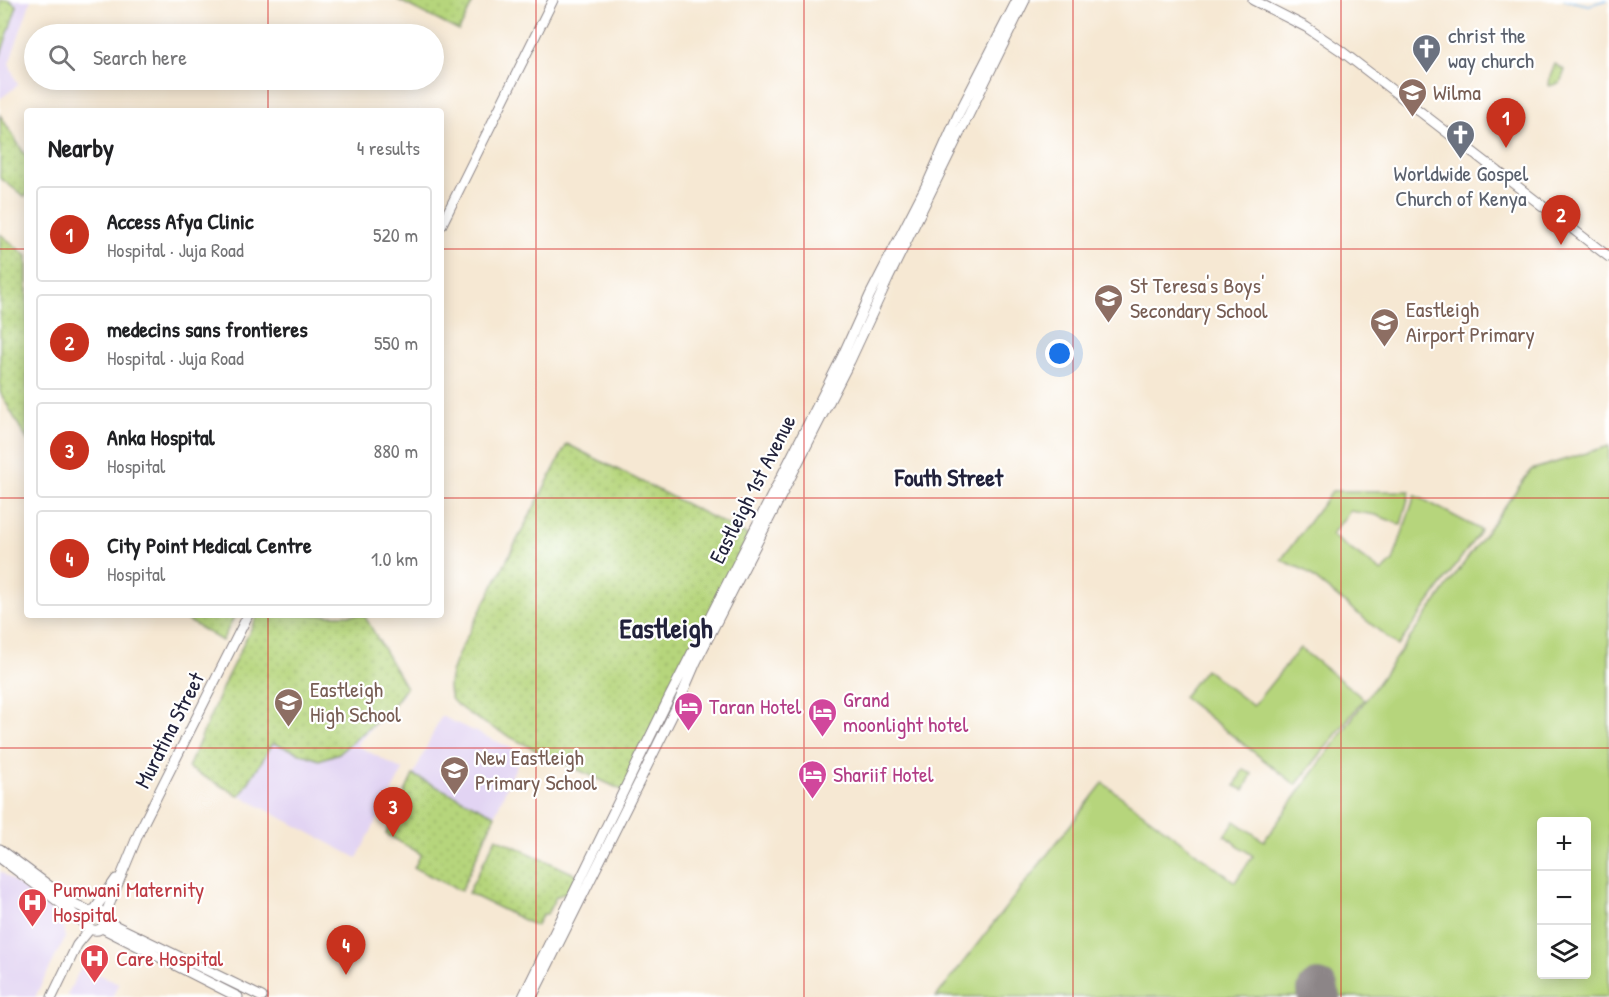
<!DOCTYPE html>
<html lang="en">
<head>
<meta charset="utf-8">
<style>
	body { margin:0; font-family:"Patrick Hand",sans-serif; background:#f2f2f2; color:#202124 }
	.controls { position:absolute; right:18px; bottom:18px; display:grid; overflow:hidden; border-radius:6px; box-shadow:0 3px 15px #0003 }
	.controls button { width:54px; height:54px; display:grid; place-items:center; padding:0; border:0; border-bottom:2px solid #e0e0e0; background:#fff; color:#202124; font:30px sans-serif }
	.you { position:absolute; left:1060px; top:354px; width:21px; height:21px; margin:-15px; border:4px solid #fff; border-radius:50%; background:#1a73e8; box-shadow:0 0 0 9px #1a73e833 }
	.badge { display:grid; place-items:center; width:39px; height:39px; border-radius:50%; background:#c8321e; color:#fff; font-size:20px; font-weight:700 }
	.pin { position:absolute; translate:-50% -50px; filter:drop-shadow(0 2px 3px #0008) }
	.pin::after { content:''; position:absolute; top:32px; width:21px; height:18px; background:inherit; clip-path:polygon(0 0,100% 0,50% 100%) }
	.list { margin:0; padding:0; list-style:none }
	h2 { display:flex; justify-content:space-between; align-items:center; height:78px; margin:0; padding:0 24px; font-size:26px }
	h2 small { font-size:20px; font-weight:400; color:#757577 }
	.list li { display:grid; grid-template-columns:39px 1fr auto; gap:18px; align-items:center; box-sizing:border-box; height:96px; margin:0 12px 12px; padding:0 12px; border:2px solid #e0e0e0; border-radius:6px }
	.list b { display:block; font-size:22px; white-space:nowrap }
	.list p { margin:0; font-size:20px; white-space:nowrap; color:#757577 }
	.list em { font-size:20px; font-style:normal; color:#757577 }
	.icon { flex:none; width:33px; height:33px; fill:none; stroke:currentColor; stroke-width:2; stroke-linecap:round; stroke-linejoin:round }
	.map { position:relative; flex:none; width:1609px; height:997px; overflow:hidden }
	.search { position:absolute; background:#fff; box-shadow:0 3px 15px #0003; left:24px; top:24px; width:420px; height:66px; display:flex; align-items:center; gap:15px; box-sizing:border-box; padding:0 21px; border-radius:33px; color:#757577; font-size:22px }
	.panel { position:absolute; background:#fff; box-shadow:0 3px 15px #0003; left:24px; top:108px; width:420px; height:510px; border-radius:6px }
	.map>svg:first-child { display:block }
	.built { fill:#e2d4f3 }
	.green { fill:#b6d57c; stroke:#6c7c5c; stroke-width:1.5; fill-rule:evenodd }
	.park { fill:url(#park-dots); stroke:#6c7c5c; stroke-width:1.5 }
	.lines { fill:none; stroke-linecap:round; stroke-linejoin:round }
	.stream { stroke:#75b5e9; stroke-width:1.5 }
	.runway { stroke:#8c8587; stroke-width:42 }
	.secondary-casing { stroke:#8c8587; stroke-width:11 }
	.secondary { stroke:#fff; stroke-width:9 }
	.grid { fill:none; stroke:#d62828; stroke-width:1.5; stroke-opacity:0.55 }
	.labels { text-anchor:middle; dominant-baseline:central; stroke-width:4.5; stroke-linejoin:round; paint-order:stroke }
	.worship-label { font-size:22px; fill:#5b616d; stroke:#fff; text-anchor:start }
	.education-label { font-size:22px; fill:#785e54; stroke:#fff; text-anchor:start }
	.street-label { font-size:22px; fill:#22223b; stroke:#fff }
	.hotel-label { font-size:22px; fill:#b23c85; stroke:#fff; text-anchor:start }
	.health-label { font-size:22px; fill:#be3a42; stroke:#fff; text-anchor:start }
	.neighbourhood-label { font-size:24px; font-weight:bold; fill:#22223b; stroke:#fff }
	.district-label { font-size:28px; font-weight:bold; fill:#22223b; stroke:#fff }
</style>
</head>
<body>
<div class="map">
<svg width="1609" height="997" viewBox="0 0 1609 997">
	<defs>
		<pattern id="park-dots" width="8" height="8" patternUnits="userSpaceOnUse" patternTransform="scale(1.5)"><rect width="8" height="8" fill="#b6d57c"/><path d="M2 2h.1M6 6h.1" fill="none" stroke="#9cb76c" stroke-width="1.8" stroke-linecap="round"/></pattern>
	</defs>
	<rect width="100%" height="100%" fill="#fff"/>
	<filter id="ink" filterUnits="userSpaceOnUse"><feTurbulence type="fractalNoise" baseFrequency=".0167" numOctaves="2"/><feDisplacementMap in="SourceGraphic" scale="12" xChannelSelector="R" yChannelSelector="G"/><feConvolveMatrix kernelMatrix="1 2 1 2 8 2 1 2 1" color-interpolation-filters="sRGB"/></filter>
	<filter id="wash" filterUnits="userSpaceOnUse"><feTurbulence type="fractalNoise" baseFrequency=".008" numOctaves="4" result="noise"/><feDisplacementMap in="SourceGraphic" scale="24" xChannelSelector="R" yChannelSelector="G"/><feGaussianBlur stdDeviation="1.35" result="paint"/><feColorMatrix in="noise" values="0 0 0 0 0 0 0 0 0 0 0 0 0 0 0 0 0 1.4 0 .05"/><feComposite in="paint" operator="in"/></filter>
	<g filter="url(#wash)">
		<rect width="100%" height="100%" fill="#f6e8d3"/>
		<path class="built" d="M0,0H31L9,64L18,85L0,99Z
			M258,615H364L406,687L403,695L356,745L403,770L357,858L188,768L226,679Z
			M441,716L522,753L461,891L414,868L421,854L386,834Z
			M0,871L61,918L65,938L35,997H0Z
			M82,966L119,984L112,997H71L67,995Z"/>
		<path class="green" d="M1609,446V997H936L1103,783L1235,882L1253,856L1225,836L1235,821L1264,841L1531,470ZM1542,822H1586V974H1542Z
			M1332,491H1410L1401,525L1376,515L1350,511L1331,535L1382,572L1393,561L1415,495L1481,530L1398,646L1304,570L1281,560Z
			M1300,648L1364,699L1296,785L1183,697L1205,669L1253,706Z
			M1243,769L1252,774L1244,790L1235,786Z"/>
		<path class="park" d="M0,0H9L17,6L0,57Z
			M398,0H474L459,31Z
			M1555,64L1565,70L1560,83L1549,86L1550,76Z
			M0,115L27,158V195L25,197L0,178Z
			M0,234L27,256V440L0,392Z
			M567,444L749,536L624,791C595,777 461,719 451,698C445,682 454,664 460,650Z
			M179,615H235L222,641Z
			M258,615H364L406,688L390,710L339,753L319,760L273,743L240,796L188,768L226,679Z
			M413,775L495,815L461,891L414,868L421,854L386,834Z
			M496,838L577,875L570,890L556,897L547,914H543L536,926L468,893Z"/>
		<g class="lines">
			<path class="stream" d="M1564,0L1589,5L1607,0"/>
			<path class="runway" d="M1318,991L1319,997"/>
		</g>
	</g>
	<g filter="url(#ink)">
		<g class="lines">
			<defs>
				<path id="secondary" d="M1253,0L1306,27L1340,50L1609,257
					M441,226L553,0
					M0,849L71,902L89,911
					M0,858C25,877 51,895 75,915C80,919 86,928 93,930C102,932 106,923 105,915L99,910H92L85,917V925
					M95,909L116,879
					M105,915L140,830L248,615
					M106,921L262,997
					M102,928L238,997
					M52,997L77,945L90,929
					M523,997L668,700L842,357L870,295L929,180L958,115L1017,0
					M532,997L677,706L696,662L850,361L888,279L1025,0"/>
			</defs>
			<use href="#secondary" class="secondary-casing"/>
			<use href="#secondary" class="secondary"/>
		</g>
	</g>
	<path class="grid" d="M268,0V34M536,0V997M804,0V997M1073,0V997M1341,0V997M268,80V111M0,249H27M441,249H1609M0,498H27M441,498H1609M268,615V997M0,748H1609"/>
	<defs>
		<symbol id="church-pin" viewBox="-11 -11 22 30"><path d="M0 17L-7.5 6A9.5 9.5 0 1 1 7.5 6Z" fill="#6b7280" stroke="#fff"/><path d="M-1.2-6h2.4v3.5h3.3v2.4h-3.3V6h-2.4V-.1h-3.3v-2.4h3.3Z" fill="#fff"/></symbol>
		<symbol id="university-pin" viewBox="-11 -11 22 30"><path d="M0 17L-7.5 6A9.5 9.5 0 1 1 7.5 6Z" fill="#8d6e63" stroke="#fff"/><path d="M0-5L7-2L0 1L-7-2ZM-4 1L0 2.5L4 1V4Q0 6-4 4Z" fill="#fff"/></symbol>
		<symbol id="school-pin" viewBox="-11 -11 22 30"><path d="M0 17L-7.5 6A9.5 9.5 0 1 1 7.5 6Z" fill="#8d6e63" stroke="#fff"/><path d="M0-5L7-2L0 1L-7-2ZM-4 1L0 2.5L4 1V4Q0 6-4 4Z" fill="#fff"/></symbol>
		<symbol id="hotel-pin" viewBox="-11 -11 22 30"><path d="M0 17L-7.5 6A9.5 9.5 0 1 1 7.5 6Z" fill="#d1479c" stroke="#fff"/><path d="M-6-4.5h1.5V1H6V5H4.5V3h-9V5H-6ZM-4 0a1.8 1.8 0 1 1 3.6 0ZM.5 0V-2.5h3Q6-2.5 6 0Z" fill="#fff"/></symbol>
		<symbol id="hospital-pin" viewBox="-11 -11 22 30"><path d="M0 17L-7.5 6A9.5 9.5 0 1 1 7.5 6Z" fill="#e0444e" stroke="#fff"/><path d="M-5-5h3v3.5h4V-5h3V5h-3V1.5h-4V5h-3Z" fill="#fff"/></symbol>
	</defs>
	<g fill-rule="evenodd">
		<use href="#church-pin" x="1410" y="32" width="33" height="45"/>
		<use href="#university-pin" x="1396" y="76" width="33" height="45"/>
		<use href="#church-pin" x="1444" y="118" width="33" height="45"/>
		<use href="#school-pin" x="1092" y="282" width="33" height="45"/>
		<use href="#school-pin" x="1368" y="306" width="33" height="45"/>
		<use href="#school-pin" x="272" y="686" width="33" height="45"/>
		<use href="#hotel-pin" x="672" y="690" width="33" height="45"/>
		<use href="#hotel-pin" x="806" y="696" width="33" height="45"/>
		<use href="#school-pin" x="438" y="754" width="33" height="45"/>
		<use href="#hotel-pin" x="796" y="758" width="33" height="45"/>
		<use href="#hospital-pin" x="16" y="886" width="33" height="45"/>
		<use href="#hospital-pin" x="78" y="942" width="33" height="45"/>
	</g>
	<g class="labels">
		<g class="worship-label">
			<text x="1448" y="35">christ the<tspan x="1448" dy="25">way church</tspan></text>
			<text x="1461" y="173" text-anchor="middle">Worldwide Gospel<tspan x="1461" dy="25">Church of Kenya</tspan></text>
		</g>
		<g class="education-label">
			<text x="1433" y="92">Wilma</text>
			<text x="1130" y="285">St Teresa's Boys'<tspan x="1130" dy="25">Secondary School</tspan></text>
			<text x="1406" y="309">Eastleigh<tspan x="1406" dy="25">Airport Primary</tspan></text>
			<text x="310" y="689">Eastleigh<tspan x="310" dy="25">High School</tspan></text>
			<text x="475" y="757">New Eastleigh<tspan x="475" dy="25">Primary School</tspan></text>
		</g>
		<g class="street-label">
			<text transform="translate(752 489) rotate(-63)">Eastleigh 1st Avenue</text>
			<text transform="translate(169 730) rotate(-63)">Muratina Street</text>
		</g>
		<g class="hotel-label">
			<text x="843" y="699">Grand<tspan x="843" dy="25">moonlight hotel</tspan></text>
			<text x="709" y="706">Taran Hotel</text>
			<text x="833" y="774">Shariif Hotel</text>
		</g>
		<g class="health-label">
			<text x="53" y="889">Pumwani Maternity<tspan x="53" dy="25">Hospital</tspan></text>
			<text x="116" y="958">Care Hospital</text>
		</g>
		<g class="neighbourhood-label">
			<text x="949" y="477">Fouth Street</text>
		</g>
		<g class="district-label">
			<text x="666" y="628">Eastleigh</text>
		</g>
	</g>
</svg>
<div class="controls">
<button>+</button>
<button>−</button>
<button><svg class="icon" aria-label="layers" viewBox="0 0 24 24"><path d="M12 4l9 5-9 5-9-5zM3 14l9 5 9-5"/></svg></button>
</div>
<div class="you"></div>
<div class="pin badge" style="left:1506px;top:148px">1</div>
<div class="pin badge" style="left:1561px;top:245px">2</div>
<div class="pin badge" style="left:393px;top:837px">3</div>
<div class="pin badge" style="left:346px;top:975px">4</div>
<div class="search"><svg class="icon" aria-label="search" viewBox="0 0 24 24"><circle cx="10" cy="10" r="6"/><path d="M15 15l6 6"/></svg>Search here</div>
<section class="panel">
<h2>Nearby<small>4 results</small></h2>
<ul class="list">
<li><span class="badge">1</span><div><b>Access Afya Clinic</b><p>Hospital · Juja Road</p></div><em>520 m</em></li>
<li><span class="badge">2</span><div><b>medecins sans frontieres</b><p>Hospital · Juja Road</p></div><em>550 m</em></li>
<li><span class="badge">3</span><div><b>Anka Hospital</b><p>Hospital</p></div><em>880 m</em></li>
<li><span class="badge">4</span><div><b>City Point Medical Centre</b><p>Hospital</p></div><em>1.0 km</em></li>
</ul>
</section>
</div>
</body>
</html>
